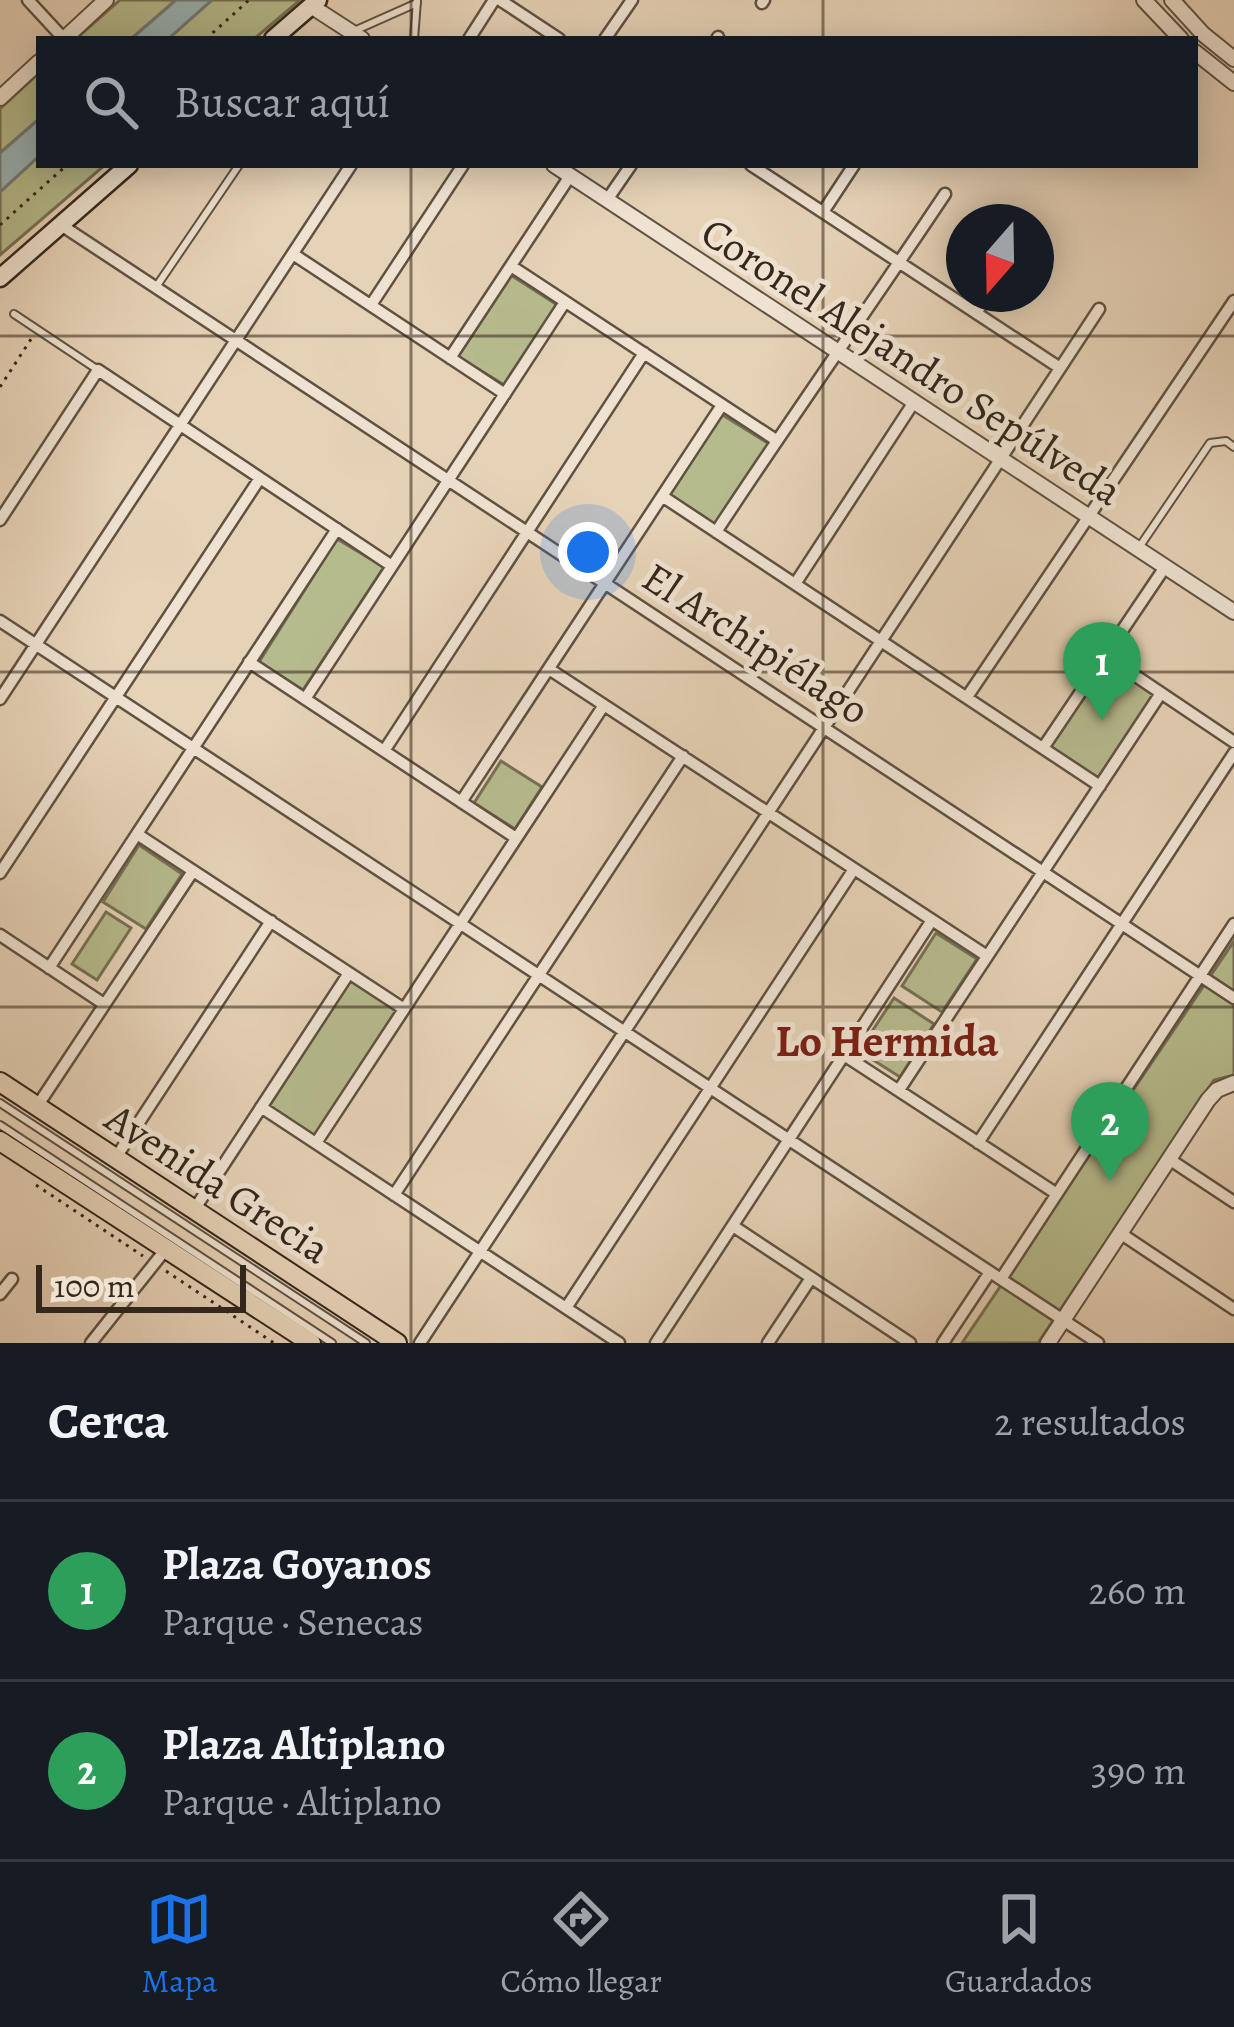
<!DOCTYPE html>
<html lang="es">
<head>
<meta charset="utf-8">
<style>
	body { margin:0; font-family:Alegreya,serif; background:#242831; color:#f1f3f6 }
	.compass { position:absolute; left:946px; top:204px; width:108px; height:108px; border-radius:50%; background:#171b24; box-shadow:0 6px 30px #0003; rotate:200deg }
	.scale { position:absolute; left:36px; bottom:30px; width:210px; box-sizing:border-box; padding-left:12px; border:6px solid #34271c; border-top:0; font-size:33px; line-height:42px; white-space:nowrap; color:#34271c; -webkit-text-stroke:9px #efe2d0; paint-order:stroke }
	.you { position:absolute; left:588px; top:552px; width:42px; height:42px; margin:-30px; border:9px solid #fff; border-radius:50%; background:#1a73e8; box-shadow:0 0 0 18px #1a73e833 }
	.badge { display:grid; place-items:center; width:78px; height:78px; border-radius:50%; background:#1a73e8; color:#fff; font-size:39px; font-weight:700 }
	.pin { position:absolute; translate:-50% -99px; filter:drop-shadow(0 3px 6px #0008) }
	.pin::after { content:''; position:absolute; top:63px; width:42px; height:36px; background:inherit; clip-path:polygon(0 0,100% 0,50% 100%) }
	.list { margin:0; padding:0; list-style:none }
	h2 { display:flex; justify-content:space-between; align-items:center; height:156px; margin:0; padding:0 48px; font-size:51px }
	h2 small { font-size:39px; font-weight:400; color:#9ea1a6 }
	.list li { display:grid; grid-template-columns:78px 1fr auto; gap:36px; align-items:center; box-sizing:border-box; height:180px; padding:0 48px; border-top:3px solid #363941 }
	.list b { display:block; font-size:45px; white-space:nowrap }
	.list p { margin:0; font-size:39px; white-space:nowrap; color:#9ea1a6 }
	.list em { font-size:39px; font-style:normal; color:#9ea1a6 }
	.icon { flex:none; width:66px; height:66px; fill:none; stroke:currentColor; stroke-width:2; stroke-linecap:round; stroke-linejoin:round }
	.map { position:relative; flex:none; width:1234px; height:1343px; overflow:hidden }
	.search { position:absolute; background:#171b24; box-shadow:0 6px 30px #0003; left:36px; right:36px; top:36px; height:132px; display:flex; align-items:center; gap:30px; box-sizing:border-box; padding:0 42px; border-radius:0px; color:#9ea1a6; font-size:45px }
	.sheet { height:516px; background:#171b24 }
	nav { display:flex; justify-content:space-around; align-items:center; box-sizing:border-box; height:168px; border-top:3px solid #363941; background:#171b24; font-size:33px; color:#9ea1a6 }
	nav a { display:grid; justify-items:center; gap:6px }
	nav .on { color:#1a73e8 }
	.map>svg:first-child { display:block }
	.green { fill:#b6bb8d; stroke:#757154; stroke-width:3 }
	.water { fill:#99b5b8; stroke:#717c7a; stroke-width:3 }
	.lines { fill:none; stroke-linecap:round; stroke-linejoin:round }
	.service-casing { stroke:#605243; stroke-width:10 }
	.minor-casing { stroke:#605243; stroke-width:15 }
	.tertiary-casing { stroke:#605243; stroke-width:18 }
	.secondary-casing { stroke:#34271c; stroke-width:21 }
	.primary-casing { stroke:#34271c; stroke-width:22 }
	.path { stroke:#34271c; stroke-width:3; stroke-dasharray:3 6; stroke-linecap:butt }
	.service { stroke:#efe2d0; stroke-width:6 }
	.minor { stroke:#efe2d0; stroke-width:10 }
	.tertiary { stroke:#efe2d0; stroke-width:14 }
	.secondary { stroke:#efe2d0; stroke-width:16 }
	.primary { stroke:#e6d2b7; stroke-width:18 }
	.grid { fill:none; stroke:#34271c; stroke-width:3; stroke-opacity:0.55 }
	.labels { text-anchor:middle; dominant-baseline:central; stroke-width:10; stroke-linejoin:round; paint-order:stroke }
	.street-label { font-size:42px; fill:#34271c; stroke:#efe2d0 }
	.neighbourhood-label { font-size:45px; font-weight:bold; fill:#7a1f14; stroke:#efe2d0 }
</style>
</head>
<body>
<div class="map">
<svg width="1234" height="1343" viewBox="0 0 1234 1343">
	<rect width="100%" height="100%" fill="#e6d2b7"/>
	<filter id="stains"><feTurbulence type="fractalNoise" baseFrequency=".00167" numOctaves="4"/><feColorMatrix values="0 0 0 0 .2 0 0 0 0 .09 0 0 0 0 .02 0 0 0 .5 -.17"/></filter>
	<radialGradient id="worn" r=".72"><stop offset=".6" stop-color="#630" stop-opacity="0"/><stop offset="1" stop-color="#630" stop-opacity=".3"/></radialGradient>
	<path class="green" d="M120,0H176L131,39H76Z
		M212,0H300L254,39H168Z
		M39,73V119L0,153V109Z
		M39,156V165H105L0,255V192Z
		M509,274L559,306L506,386L457,356Z
		M721,414L771,445L716,527L667,495Z
		M337,539L384,567L303,690L259,662Z
		M1107,662L1155,696L1098,780L1047,747Z
		M501,761L542,787L515,829L474,803Z
		M139,845L182,874L146,929L103,902Z
		M106,912L131,928L97,980L72,964Z
		M936,933L977,959L942,1012L902,986Z
		M1234,941V1075L1214,1080L1038,1343H962Z
		M350,980L398,1010L314,1138L268,1108Z
		M894,998L934,1024L900,1077L859,1051Z"/>
	<path class="water" d="M176,0H212L168,39H131Z
		M39,119V156L0,192V153Z"/>
	<g class="lines">
		<defs>
			<path id="service" d="M354,31L417,3
				M414,39L417,1
				M156,287L239,165
				M14,314L98,370
				M1140,546L1210,443L1226,441L1234,447
				M0,1103L366,1343
				M0,1125L332,1343"/>
			<path id="minor" d="M28,0L64,39
				M500,0L559,39
				M762,3L764,0
				M469,39L494,0
				M605,39L632,0
				M717,39L718,37
				M751,165L1060,368
				M607,200L631,165
				M823,212L854,165
				M61,225L1234,998
				M293,254L505,394
				M511,266L776,440
				M371,305L463,165
				M976,313L989,294
				M450,358L570,176
				M662,496L1100,786
				M0,520L98,370L392,566
				M716,532C791,418 869,308 945,194
				M795,584L914,402
				M0,621L1098,1343
				M1106,656L1234,742
				M249,662L516,838
				M549,669L987,956
				M967,697L1234,301
				M0,699L351,165
				M305,699L565,302
				M1043,748L1165,567
				M384,751L644,353
				M461,802L722,405
				M137,834L404,1009
				M0,873L260,478
				M0,935L104,1004
				M49,968L337,529
				M844,1055L1057,1194
				M899,1090L1161,693
				M261,1107L619,1343
				M36,1108L193,871
				M316,1143L604,705
				M978,1143L1234,753
				M115,1159L271,921
				M1169,1159L1234,1202
				M394,1195L683,756
				M194,1210L349,973
				M733,1226L910,1343
				M1120,1233L1234,1309
				M1001,1279L1234,924
				M0,1294L12,1279
				M566,1308L854,869
				M91,1343L166,1249
				M420,1343L1099,309
				M656,1343L932,920
				M768,1343L811,1278
				M943,1343L990,1272"/>
			<path id="tertiary" d="M1144,0L1181,39
				M1172,0L1203,34L1234,59
				M311,6L362,39
				M64,39L106,0
				M1195,52L1234,83
				M0,98L39,62
				M554,165L1234,612
				M1048,1343L1208,1100L1217,1090L1234,1083"/>
			<path id="secondary" d="M273,39L318,0
				M0,278L129,165"/>
			<path id="primary" d="M0,1082L397,1343
				M0,1141L311,1343"/>
		</defs>
		<use href="#service" class="service-casing"/>
		<use href="#minor" class="minor-casing"/>
		<use href="#tertiary" class="tertiary-casing"/>
		<use href="#secondary" class="secondary-casing"/>
		<use href="#primary" class="primary-casing"/>
		<path class="path" d="M206,39L249,0
			M0,225L67,165
			M0,387L33,336
			M36,1185L143,1256
			M166,1271L274,1343"/>
		<use href="#service" class="service"/>
		<use href="#minor" class="minor"/>
		<use href="#tertiary" class="tertiary"/>
		<use href="#secondary" class="secondary"/>
		<use href="#primary" class="primary"/>
	</g>
	<path class="grid" d="M411,0V39M823,0V39M411,165V1343M823,165V1343M0,336H1234M0,672H1234M0,1007H1234"/>
	<g class="labels">
		<g class="street-label">
			<text transform="translate(912 361) rotate(33)">Coronel Alejandro Sepúlveda</text>
			<text transform="translate(756 643) rotate(33)">El Archipiélago</text>
			<text transform="translate(218 1183) rotate(33)">Avenida Grecia</text>
		</g>
		<g class="neighbourhood-label">
			<text x="887" y="1041">Lo Hermida</text>
		</g>
	</g>
	<rect width="100%" height="100%" filter="url(#stains)"/>
	<rect width="100%" height="100%" fill="url(#worn)"/>
</svg>
<svg class="compass" viewBox="-18 -18 36 36"><path d="M0-13l5 13h-10z" fill="#e53935"/><path d="M0 13l5-13h-10z" fill="#9ea1a6"/></svg>
<div class="scale">100 m</div>
<div class="you"></div>
<div class="pin badge" style="left:1102px;top:721px;background:#2e9e5b">1</div>
<div class="pin badge" style="left:1110px;top:1181px;background:#2e9e5b">2</div>
<div class="search"><svg class="icon" aria-label="search" viewBox="0 0 24 24"><circle cx="10" cy="10" r="6"/><path d="M15 15l6 6"/></svg>Buscar aquí</div>
</div>
<section class="sheet">
<h2>Cerca<small>2 resultados</small></h2>
<ul class="list">
<li><span class="badge" style="background:#2e9e5b">1</span><div><b>Plaza Goyanos</b><p>Parque · Senecas</p></div><em>260 m</em></li>
<li><span class="badge" style="background:#2e9e5b">2</span><div><b>Plaza Altiplano</b><p>Parque · Altiplano</p></div><em>390 m</em></li>
</ul>
</section>
<nav>
<a class="on"><svg class="icon" aria-label="map" viewBox="0 0 24 24"><path d="M3 6l6-2 6 2 6-2v14l-6 2-6-2-6 2zM9 4v14M15 6v14"/></svg>Mapa</a>
<a><svg class="icon" aria-label="directions" viewBox="0 0 24 24"><path d="M12 3l9 9-9 9-9-9zM9 14v-3h6M13 9l2 2-2 2"/></svg>Cómo llegar</a>
<a><svg class="icon" aria-label="saved" viewBox="0 0 24 24"><path d="M7 4h10v16l-5-4-5 4z"/></svg>Guardados</a>
</nav>
</body>
</html>
